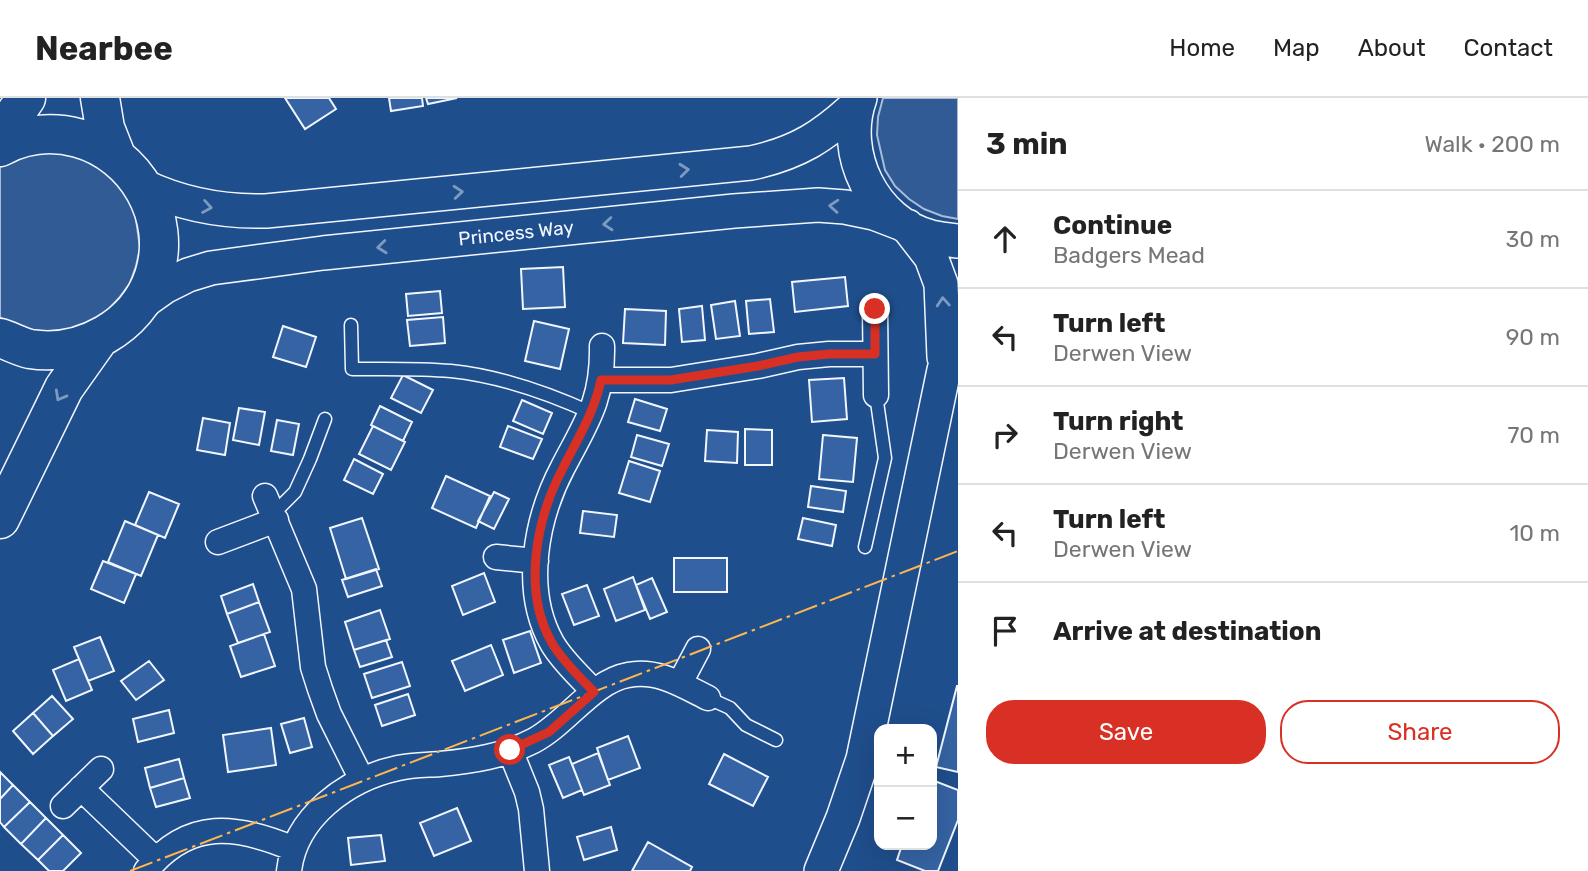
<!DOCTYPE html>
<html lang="en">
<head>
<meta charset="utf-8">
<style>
	body { margin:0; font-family:Rubik,sans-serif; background:#f2f2f2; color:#222 }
	.controls { position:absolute; right:21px; bottom:21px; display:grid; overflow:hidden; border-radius:14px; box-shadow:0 7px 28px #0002 }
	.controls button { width:63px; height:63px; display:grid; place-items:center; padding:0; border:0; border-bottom:2px solid #e0e0e0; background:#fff; color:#222; font:35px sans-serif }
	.stop { position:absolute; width:21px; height:21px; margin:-16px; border:5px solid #d93025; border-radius:50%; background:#fff }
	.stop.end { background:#d93025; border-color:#fff; box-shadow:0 2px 7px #0008 }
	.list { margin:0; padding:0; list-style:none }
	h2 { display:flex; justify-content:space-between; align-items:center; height:91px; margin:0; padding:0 28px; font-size:30px }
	h2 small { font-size:23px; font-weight:400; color:#767676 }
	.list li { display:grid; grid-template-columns:46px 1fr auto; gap:21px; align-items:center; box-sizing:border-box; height:98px; padding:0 28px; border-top:2px solid #e0e0e0 }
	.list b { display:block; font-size:26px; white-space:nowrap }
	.list p { margin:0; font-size:23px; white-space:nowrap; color:#767676 }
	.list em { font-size:23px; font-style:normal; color:#767676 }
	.actions { display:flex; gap:14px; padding:21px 28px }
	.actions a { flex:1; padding:16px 0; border:2px solid #d93025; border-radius:28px; text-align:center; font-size:24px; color:#d93025 }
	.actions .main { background:#d93025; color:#fff }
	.icon { flex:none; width:38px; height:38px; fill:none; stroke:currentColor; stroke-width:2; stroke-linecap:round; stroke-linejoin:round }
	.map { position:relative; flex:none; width:958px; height:773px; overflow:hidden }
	header { display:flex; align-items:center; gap:42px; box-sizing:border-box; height:98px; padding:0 35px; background:#fff; border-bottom:2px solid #e0e0e0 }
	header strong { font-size:33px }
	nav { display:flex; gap:38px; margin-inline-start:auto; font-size:24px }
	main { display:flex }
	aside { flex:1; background:#fff }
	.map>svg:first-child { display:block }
	.built { fill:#305b95; stroke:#a8bbd7; stroke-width:2 }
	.building { fill:#3563a3; stroke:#f2f6ff; stroke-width:2 }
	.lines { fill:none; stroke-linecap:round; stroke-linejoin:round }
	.lane-casing { stroke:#f2f6ff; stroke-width:15 }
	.street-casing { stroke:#f2f6ff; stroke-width:27 }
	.secondary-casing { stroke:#f2f6ff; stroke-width:36 }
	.primary-casing { stroke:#f2f6ff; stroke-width:41 }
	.lane { stroke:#1f4e8c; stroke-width:12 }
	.street { stroke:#1f4e8c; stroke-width:24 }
	.secondary { stroke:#1f4e8c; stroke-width:33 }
	.primary { stroke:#1f4e8c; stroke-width:38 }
	.power { stroke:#ffb74d; stroke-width:2; stroke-dasharray:24 5 3.5 5; stroke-linecap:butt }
	.oneway { stroke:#7e9ac0 }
	.route { stroke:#d93025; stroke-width:9 }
	.labels { text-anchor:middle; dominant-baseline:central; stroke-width:5; stroke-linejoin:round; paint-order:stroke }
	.street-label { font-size:19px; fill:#f2f6ff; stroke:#1f4e8c }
</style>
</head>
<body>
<header>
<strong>Nearbee</strong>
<nav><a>Home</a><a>Map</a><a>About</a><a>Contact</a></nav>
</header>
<main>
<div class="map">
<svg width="958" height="773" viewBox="0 0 958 773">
	<rect width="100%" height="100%" fill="#1f4e8c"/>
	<path class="built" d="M883,0H958V121L942,118L924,111L909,101L895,88L885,72L877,37L878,19Z
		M53,52L89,61L118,83L135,114L140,150L136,168L130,185L119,200L106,214L89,224L71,231L52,234L32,232L14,227L0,219V66L15,58Z"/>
	<path class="building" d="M285,0H329L336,11L305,31Z
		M389,0H422L423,8L391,13Z
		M426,0H457L428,6Z
		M563,169L565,209L523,211L521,171Z
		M845,179L848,208L795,214L792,184Z
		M440,193L442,215L408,218L406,196Z
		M770,201L774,234L749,236L746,203Z
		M735,203L740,238L716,241L711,207Z
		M702,208L705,242L682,244L679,211Z
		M625,211L666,213L665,247L623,245Z
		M443,219L445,245L410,248L407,222Z
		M534,223L569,231L560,271L525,263Z
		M283,228L316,239L306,269L273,259Z
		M403,277L433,292L421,315L391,300Z
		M844,280L847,321L812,324L809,282Z
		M635,301L667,311L660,333L628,324Z
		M522,302L552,315L543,336L513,323Z
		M380,308L412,324L403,343L371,327Z
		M239,310L265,314L259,347L233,342Z
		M203,320L230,325L225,357L197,352Z
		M277,322L299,326L293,357L271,353Z
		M373,328L405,344L391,372L359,356Z
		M508,328L542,341L533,361L500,349Z
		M745,331L772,332V367H745Z
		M707,332L738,334L737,365L705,363Z
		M637,337L669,346L662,368L631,359Z
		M823,337L857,340L853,384L819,381Z
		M354,361L383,376L373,396L344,382Z
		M629,363L660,373L650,404L619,395Z
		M446,378L490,398L476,430L432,410Z
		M811,388L846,393L843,414L808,409Z
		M149,394L179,406L165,440L135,427Z
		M494,394L509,401L494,431L478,423Z
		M583,413L617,417L614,439L580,435Z
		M362,420L379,471L346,481L330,430Z
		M803,420L836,427L832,448L798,441Z
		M125,423L158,437L141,478L108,464Z
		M674,460H727V494H674Z
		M103,463L136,476L124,505L91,491Z
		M376,471L382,488L348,499L342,482Z
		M484,475L495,504L463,517L452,488Z
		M633,479L645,512L616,523L604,491Z
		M652,480L667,514L650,521L636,487Z
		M253,486L259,504L227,516L221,498Z
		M587,487L599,518L574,527L562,496Z
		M259,504L270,534L238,545L227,516Z
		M380,512L390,541L354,552L345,524Z
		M530,533L541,565L514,575L503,542Z
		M264,536L275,568L241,579L230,548Z
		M100,539L114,573L88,583L74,549Z
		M386,542L392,559L360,569L354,552Z
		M491,547L503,577L465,593L452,563Z
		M79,561L92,592L66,603L53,572Z
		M149,563L164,582L136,602L121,583Z
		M402,564L410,588L372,600L364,576Z
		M957,588H958V674L936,669Z
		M408,596L415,617L382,628L375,607Z
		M52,598L73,621L53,638L33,615Z
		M169,612L174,635L138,644L133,621Z
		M33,615L53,638L33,656L13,633Z
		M304,620L312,649L290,655L281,626Z
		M271,630L276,667L228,674L223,637Z
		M628,638L640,670L608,682L597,650Z
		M598,655L610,687L584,697L572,666Z
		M724,656L768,679L753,708L709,686Z
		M569,659L582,692L563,700L549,667Z
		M179,661L184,680L150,690L145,670Z
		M0,674L13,687L0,701Z
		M184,680L190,700L156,709L150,690Z
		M932,682L958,692V722L938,773H925L897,762L902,747H932Z
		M13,687L30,704L4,729L0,724V701Z
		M30,704L46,720L21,746L4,729Z
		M457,710L471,743L434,758L420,725Z
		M46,720L63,737L38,762L21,746Z
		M611,729L617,752L584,762L577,739Z
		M63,737L81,755L63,773H49L38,762Z
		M381,737L385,763L351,767L348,740Z
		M648,744L692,769L690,773H632Z"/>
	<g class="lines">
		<defs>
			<path id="lane" d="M351,227L352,271C385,271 418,270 451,273C500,278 548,295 592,315
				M273,416L295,394L310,361L325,321
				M865,449L885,360L876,297
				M708,600L730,610L746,627L776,642"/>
			<path id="street" d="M875,211L876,297
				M602,282H671L758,268L798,259L829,256H875
				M265,398L304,491L313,569L320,591L329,616L362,682
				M218,444L276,422
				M496,459L536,463
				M680,585L698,551
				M594,594C580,578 563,564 552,545C522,492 536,420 563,369C587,323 603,302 602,248
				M510,652L527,694L531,711L537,773
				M81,690L155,761
				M63,708L101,671
				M146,773C189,720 237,727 294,751
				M289,773C295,719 347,681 398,670C411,667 426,667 440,666C472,663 504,658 533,643C566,626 593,583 628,577C657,571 682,587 708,600"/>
			<path id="secondary" d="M860,0C840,55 873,124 931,139C940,141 949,142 958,143
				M143,88C183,107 222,114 266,113L751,65C798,55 824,38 858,6
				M907,128L931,159L941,186L944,259
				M140,206L164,189L188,177L211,170L323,155L734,113L818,107L845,109L874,115L900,125
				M821,773L843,720L863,661L944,272L958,234"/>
			<path id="primary" d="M100,0L105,30L116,58
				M0,38L26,0
				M0,49C24,36 52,33 78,40C136,56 173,119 154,178C137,229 82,259 30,251C20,249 10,243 0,240
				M0,421L64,290L98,242"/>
		</defs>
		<use href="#lane" class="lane-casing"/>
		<use href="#street" class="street-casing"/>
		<use href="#secondary" class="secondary-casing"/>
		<use href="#primary" class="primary-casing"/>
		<use href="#lane" class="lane"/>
		<use href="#street" class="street"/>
		<use href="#secondary" class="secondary"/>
		<use href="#primary" class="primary"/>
		<path class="power" d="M130,773L958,453"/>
	</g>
	<defs><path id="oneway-chevron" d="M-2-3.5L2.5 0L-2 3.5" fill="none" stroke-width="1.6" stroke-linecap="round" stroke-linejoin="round" transform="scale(1.75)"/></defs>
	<g class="oneway">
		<use href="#oneway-chevron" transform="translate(684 72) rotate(-6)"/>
		<use href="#oneway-chevron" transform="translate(458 94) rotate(-5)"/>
		<use href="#oneway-chevron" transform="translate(834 108) rotate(-176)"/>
		<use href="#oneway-chevron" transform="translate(207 109) rotate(10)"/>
		<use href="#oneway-chevron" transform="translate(608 126) rotate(175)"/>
		<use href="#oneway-chevron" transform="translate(382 149) rotate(174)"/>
		<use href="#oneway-chevron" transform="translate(943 204) rotate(-94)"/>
		<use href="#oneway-chevron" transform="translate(60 298) rotate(119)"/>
	</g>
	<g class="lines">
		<path class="route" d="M510,652L549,634L594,594C580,579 563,564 552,545C522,493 536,421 563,370C578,340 594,315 601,282H671L758,268L798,259L829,256H875V211"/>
	</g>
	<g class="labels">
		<g class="street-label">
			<text transform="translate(516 135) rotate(-6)">Princess Way</text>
		</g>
	</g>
</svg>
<div class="controls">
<button>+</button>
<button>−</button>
</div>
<div class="stop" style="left:510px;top:652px"></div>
<div class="stop end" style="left:875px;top:211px"></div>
</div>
<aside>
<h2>3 min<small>Walk · 200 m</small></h2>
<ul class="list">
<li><svg class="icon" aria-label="ahead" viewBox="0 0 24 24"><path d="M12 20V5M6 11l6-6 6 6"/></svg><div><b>Continue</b><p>Badgers Mead</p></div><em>30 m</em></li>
<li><svg class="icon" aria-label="left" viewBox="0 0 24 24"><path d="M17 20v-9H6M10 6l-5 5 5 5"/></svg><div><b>Turn left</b><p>Derwen View</p></div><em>90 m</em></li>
<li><svg class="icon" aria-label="right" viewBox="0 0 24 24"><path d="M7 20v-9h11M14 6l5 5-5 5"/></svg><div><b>Turn right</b><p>Derwen View</p></div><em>70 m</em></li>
<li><svg class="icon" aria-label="left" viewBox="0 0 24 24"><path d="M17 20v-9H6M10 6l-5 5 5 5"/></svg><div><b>Turn left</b><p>Derwen View</p></div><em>10 m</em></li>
<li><svg class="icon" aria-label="arrive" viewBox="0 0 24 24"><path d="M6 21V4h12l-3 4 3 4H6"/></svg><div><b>Arrive at destination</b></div></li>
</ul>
<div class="actions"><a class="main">Save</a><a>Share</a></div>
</aside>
</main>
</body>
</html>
